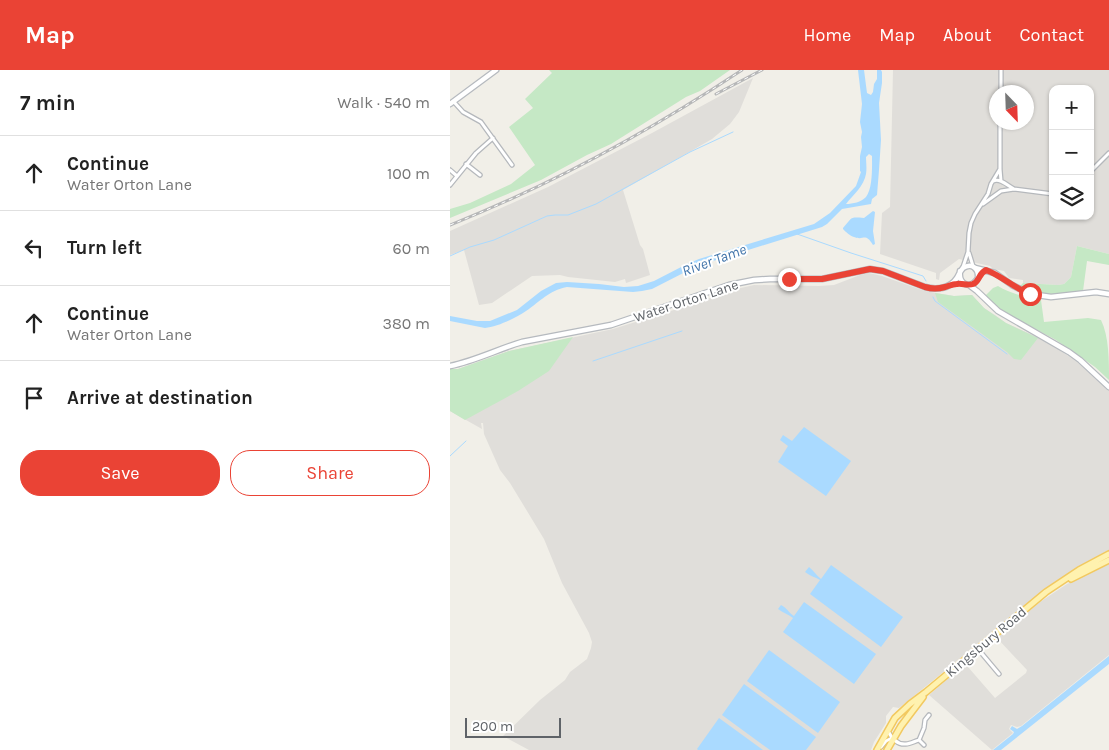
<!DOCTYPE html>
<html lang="en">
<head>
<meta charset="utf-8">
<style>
	body { margin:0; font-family:Karla,sans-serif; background:#f6f6f6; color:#222 }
	.controls { position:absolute; right:15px; top:15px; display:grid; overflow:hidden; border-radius:10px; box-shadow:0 1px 4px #0004 }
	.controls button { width:45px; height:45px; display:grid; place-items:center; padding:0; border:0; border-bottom:1px solid #e0e0e0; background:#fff; color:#222; font:25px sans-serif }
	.compass { position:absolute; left:539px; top:15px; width:45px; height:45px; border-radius:50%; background:#fff; box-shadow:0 1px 4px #0004; rotate:157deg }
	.scale { position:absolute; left:15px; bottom:12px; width:96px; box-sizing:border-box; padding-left:5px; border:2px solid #5f6368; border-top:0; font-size:14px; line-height:18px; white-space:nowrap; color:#5f6368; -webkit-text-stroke:4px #fff; paint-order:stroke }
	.stop { position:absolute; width:15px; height:15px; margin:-11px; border:4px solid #ea4335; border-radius:50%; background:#fff }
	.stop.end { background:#ea4335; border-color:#fff; box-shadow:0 1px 5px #0008 }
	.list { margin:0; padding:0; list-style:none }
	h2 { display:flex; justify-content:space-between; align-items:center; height:65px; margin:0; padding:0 20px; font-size:21px }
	h2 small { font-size:16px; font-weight:400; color:#767676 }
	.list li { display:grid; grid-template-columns:32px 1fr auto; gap:15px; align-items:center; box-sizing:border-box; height:75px; padding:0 20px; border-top:1px solid #e0e0e0 }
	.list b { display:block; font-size:19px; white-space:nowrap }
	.list p { margin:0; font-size:16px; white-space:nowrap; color:#767676 }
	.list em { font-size:16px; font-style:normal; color:#767676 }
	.actions { display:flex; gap:10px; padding:15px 20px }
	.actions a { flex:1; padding:11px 0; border:1px solid #ea4335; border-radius:20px; text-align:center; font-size:18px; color:#ea4335 }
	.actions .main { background:#ea4335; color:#fff }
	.icon { flex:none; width:28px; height:28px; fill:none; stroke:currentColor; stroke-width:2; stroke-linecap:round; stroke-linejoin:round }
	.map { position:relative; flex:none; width:659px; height:680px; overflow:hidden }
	header { display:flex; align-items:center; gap:30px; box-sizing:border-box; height:70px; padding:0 25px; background:#ea4335; color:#fff }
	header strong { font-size:24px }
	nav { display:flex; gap:28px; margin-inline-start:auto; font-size:18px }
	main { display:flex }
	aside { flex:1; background:#fff }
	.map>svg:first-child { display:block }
	.industrial { fill:#e0deda; fill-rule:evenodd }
	.green { fill:#c5e8c5 }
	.water { fill:#aadaff; fill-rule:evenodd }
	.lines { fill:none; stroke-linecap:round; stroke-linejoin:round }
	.stream { stroke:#aadaff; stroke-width:1 }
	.street-casing { stroke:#b5b8bc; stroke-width:5.5 }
	.secondary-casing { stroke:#b6babf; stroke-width:7 }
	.primary-casing { stroke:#f2c960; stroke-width:8 }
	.street { stroke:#fff; stroke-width:3 }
	.secondary { stroke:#fff; stroke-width:4.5 }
	.primary { stroke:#fff2af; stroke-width:5 }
	.rail-casing { stroke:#b6b7b8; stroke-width:3 }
	.rail { stroke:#fff; stroke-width:1; stroke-dasharray:4; stroke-linecap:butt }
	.route { stroke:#ea4335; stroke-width:6 }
	.labels { text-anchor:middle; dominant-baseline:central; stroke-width:4; stroke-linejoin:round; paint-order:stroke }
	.street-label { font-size:14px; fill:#5f6368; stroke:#fff }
	.water-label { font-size:15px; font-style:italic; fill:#4174aa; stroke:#fff }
</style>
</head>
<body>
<header>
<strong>Map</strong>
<nav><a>Home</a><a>Map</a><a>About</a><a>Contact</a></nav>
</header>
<main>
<aside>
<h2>7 min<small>Walk · 540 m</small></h2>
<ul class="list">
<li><svg class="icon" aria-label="ahead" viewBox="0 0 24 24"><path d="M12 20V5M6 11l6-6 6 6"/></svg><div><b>Continue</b><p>Water Orton Lane</p></div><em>100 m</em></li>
<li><svg class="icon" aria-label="left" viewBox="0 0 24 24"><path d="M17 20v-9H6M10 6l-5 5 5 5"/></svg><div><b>Turn left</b></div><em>60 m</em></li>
<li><svg class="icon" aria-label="ahead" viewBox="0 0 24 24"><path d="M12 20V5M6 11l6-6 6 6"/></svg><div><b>Continue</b><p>Water Orton Lane</p></div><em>380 m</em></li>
<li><svg class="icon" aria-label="arrive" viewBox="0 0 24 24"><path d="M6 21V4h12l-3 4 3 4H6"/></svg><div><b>Arrive at destination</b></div></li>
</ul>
<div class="actions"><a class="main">Save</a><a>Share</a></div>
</aside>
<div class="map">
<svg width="659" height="680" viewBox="0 0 659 680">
	<rect width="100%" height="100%" fill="#f1efe8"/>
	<path class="industrial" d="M443,0H659V184L627,176L621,207L614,214L608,215L573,213V210L559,208L554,201L543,199L540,196L509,189L490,203L489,210L486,209V203L430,184L432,143L440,137ZM603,19H640V146H603ZM546,22H576V52H546Z
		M303,8L289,42L280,54L262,69L173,120L190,175L193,179L200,205L176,213L175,209L165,212L118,207L110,205L82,206L42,233L29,235L14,180L0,185V161L98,117L202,63Z
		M419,203L432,206L475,221L504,226L522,225L534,238L545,245L556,253L583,265L602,275L627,292L659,320V481L640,491L595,520L449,638L443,637L436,646V653L424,672L421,680H79L53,666L90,630L115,610L120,602L137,589L141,578L142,572L139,563L112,513L94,469L60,413L50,400L34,364L33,353H31L32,359L0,341V299H8L59,281L163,259L243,234L282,220L304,215L369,216L384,215L410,205Z
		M659,494V585L571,656L567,657L561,655L559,659L563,663L542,680L479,625L517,592L518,597L545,628L576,603L577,600L547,568L590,532L617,514Z"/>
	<path class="green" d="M99,0H280L250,21L236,27L161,74L137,85L91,110L0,148V139L20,133L61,114L85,95L59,57L83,38L75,29L102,3Z
		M627,176L659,184V195L637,191L633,221C617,223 600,227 585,223C580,221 574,218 570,216L573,213L608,215L614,214L621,207Z
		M548,216C559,223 578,228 591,230L594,252L638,248L651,250C659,266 659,291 659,310L645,297L606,270L548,239L535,226L543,218Z
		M485,223L504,226L522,225L534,238L556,253L588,268L571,290L564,289L557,282L488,232Z
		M123,267L99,301L68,321L15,350L0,341V299H8L59,281Z"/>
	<path class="water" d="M408,0H414L417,23L421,25L423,22L424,14L427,9V0H431L432,2V13L429,33L431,70L429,100L427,125L422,129L421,134L392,139L377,154L372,157L247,196L202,219L192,221L183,222L117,217C98,221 91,231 76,241C66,248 47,257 35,258L0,251V246L27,251H40L67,240L91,221L106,213L117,212L149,214L174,217L188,216L204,211L237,194L249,189L364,154L380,143L406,116L411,102L410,101V86L412,77L411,67L412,62L410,52L412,34ZM419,84L422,86C422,96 423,118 416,127C411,132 403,134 396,134C403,125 414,116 416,104C417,98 416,92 416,87Z
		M423,141L425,142L423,161L425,174L423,175C415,162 414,171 404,167C400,166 396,162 393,159V158C403,147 399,147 414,148Z
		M354,357L401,391L376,426L328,392L338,376L330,370L333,365L342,371Z
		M381,495L453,547L431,577L360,524L370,510C365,507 360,506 355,502L359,497C364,501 366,505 371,509Z
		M354,532L426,584L404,614L333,562L343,548C338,544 333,543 328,539L331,535C337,538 339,543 344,546Z
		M319,580L390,632L368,663L297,611Z
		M659,586V594L551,680H543L563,664L564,662L560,659L562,656L567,659L572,656Z
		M294,614L366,667L356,680H320L272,645Z
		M269,648L313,680H248L247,679Z"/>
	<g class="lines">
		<path class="stream" d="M347,164L401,183L473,206L476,211
			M0,186L20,177L44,170L97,146L105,145H118L146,134L240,82L283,62
			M483,227L485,231L557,284
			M143,291L232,261
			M0,386L16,371"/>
		<defs>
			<path id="street" d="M551,22V0
				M4,32L13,42L31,52L36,59L62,95
				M550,52V99L551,111
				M16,94L30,105
				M0,100L7,106
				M640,102L659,83
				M543,111C550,108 557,115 564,119
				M0,115L26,83L43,68
				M533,134L551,121L564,119L603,124
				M519,183L523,196
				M513,197L518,182L519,163L521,153L525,144L538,124L541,114L550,99
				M528,579L549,604
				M438,661C441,667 447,675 456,674C460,674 465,671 469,670L474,675
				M469,670L474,658L475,650L479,645
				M431,677L436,671L442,668"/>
			<path id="secondary" d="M0,34L46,0
				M525,198L545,203L562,215L580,224L601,227L646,222L659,224
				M519,215L527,221L548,241L619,282L630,290L659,317
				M0,296C25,291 48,279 72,272L161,255L279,215L304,210L320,209H372L420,199L433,201L475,217C486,220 500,219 507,208C509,205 510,201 513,198C522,192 529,199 528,208C521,220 508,215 510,201"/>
			<path id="primary" d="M621,509L659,490
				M427,680L445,648L460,634L476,622L596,522L629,500L659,484
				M437,680L451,656L473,627"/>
		</defs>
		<use href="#street" class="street-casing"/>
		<use href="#secondary" class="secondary-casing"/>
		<use href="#primary" class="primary-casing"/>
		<use href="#street" class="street"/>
		<use href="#secondary" class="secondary"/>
		<use href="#primary" class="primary"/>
		<defs>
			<path id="rail" d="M266,24L312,0
				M0,155C103,114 200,61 292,0"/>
		</defs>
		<use href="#rail" class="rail-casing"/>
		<use href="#rail" class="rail"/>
	</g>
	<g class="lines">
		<path class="route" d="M339,209H372L420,199L433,201L475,217C482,219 488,219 495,217C499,216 502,214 507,214C512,213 518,216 523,214C530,211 528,204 536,200C552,206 564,218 580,224"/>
	</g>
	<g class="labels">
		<g class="street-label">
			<text transform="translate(236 231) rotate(-18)">Water Orton Lane</text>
			<text transform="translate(536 572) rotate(-40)">Kingsbury Road</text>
		</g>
		<g class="water-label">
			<text transform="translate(264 190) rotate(-20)">River Tame</text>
		</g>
	</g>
</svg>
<div class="controls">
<button>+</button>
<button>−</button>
<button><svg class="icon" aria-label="layers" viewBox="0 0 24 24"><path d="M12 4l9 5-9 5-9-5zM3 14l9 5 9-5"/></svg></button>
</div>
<svg class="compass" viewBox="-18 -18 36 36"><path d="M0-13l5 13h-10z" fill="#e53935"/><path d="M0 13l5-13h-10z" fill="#767676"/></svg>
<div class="scale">200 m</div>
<div class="stop" style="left:580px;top:224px"></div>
<div class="stop end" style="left:339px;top:209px"></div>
</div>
</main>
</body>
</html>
